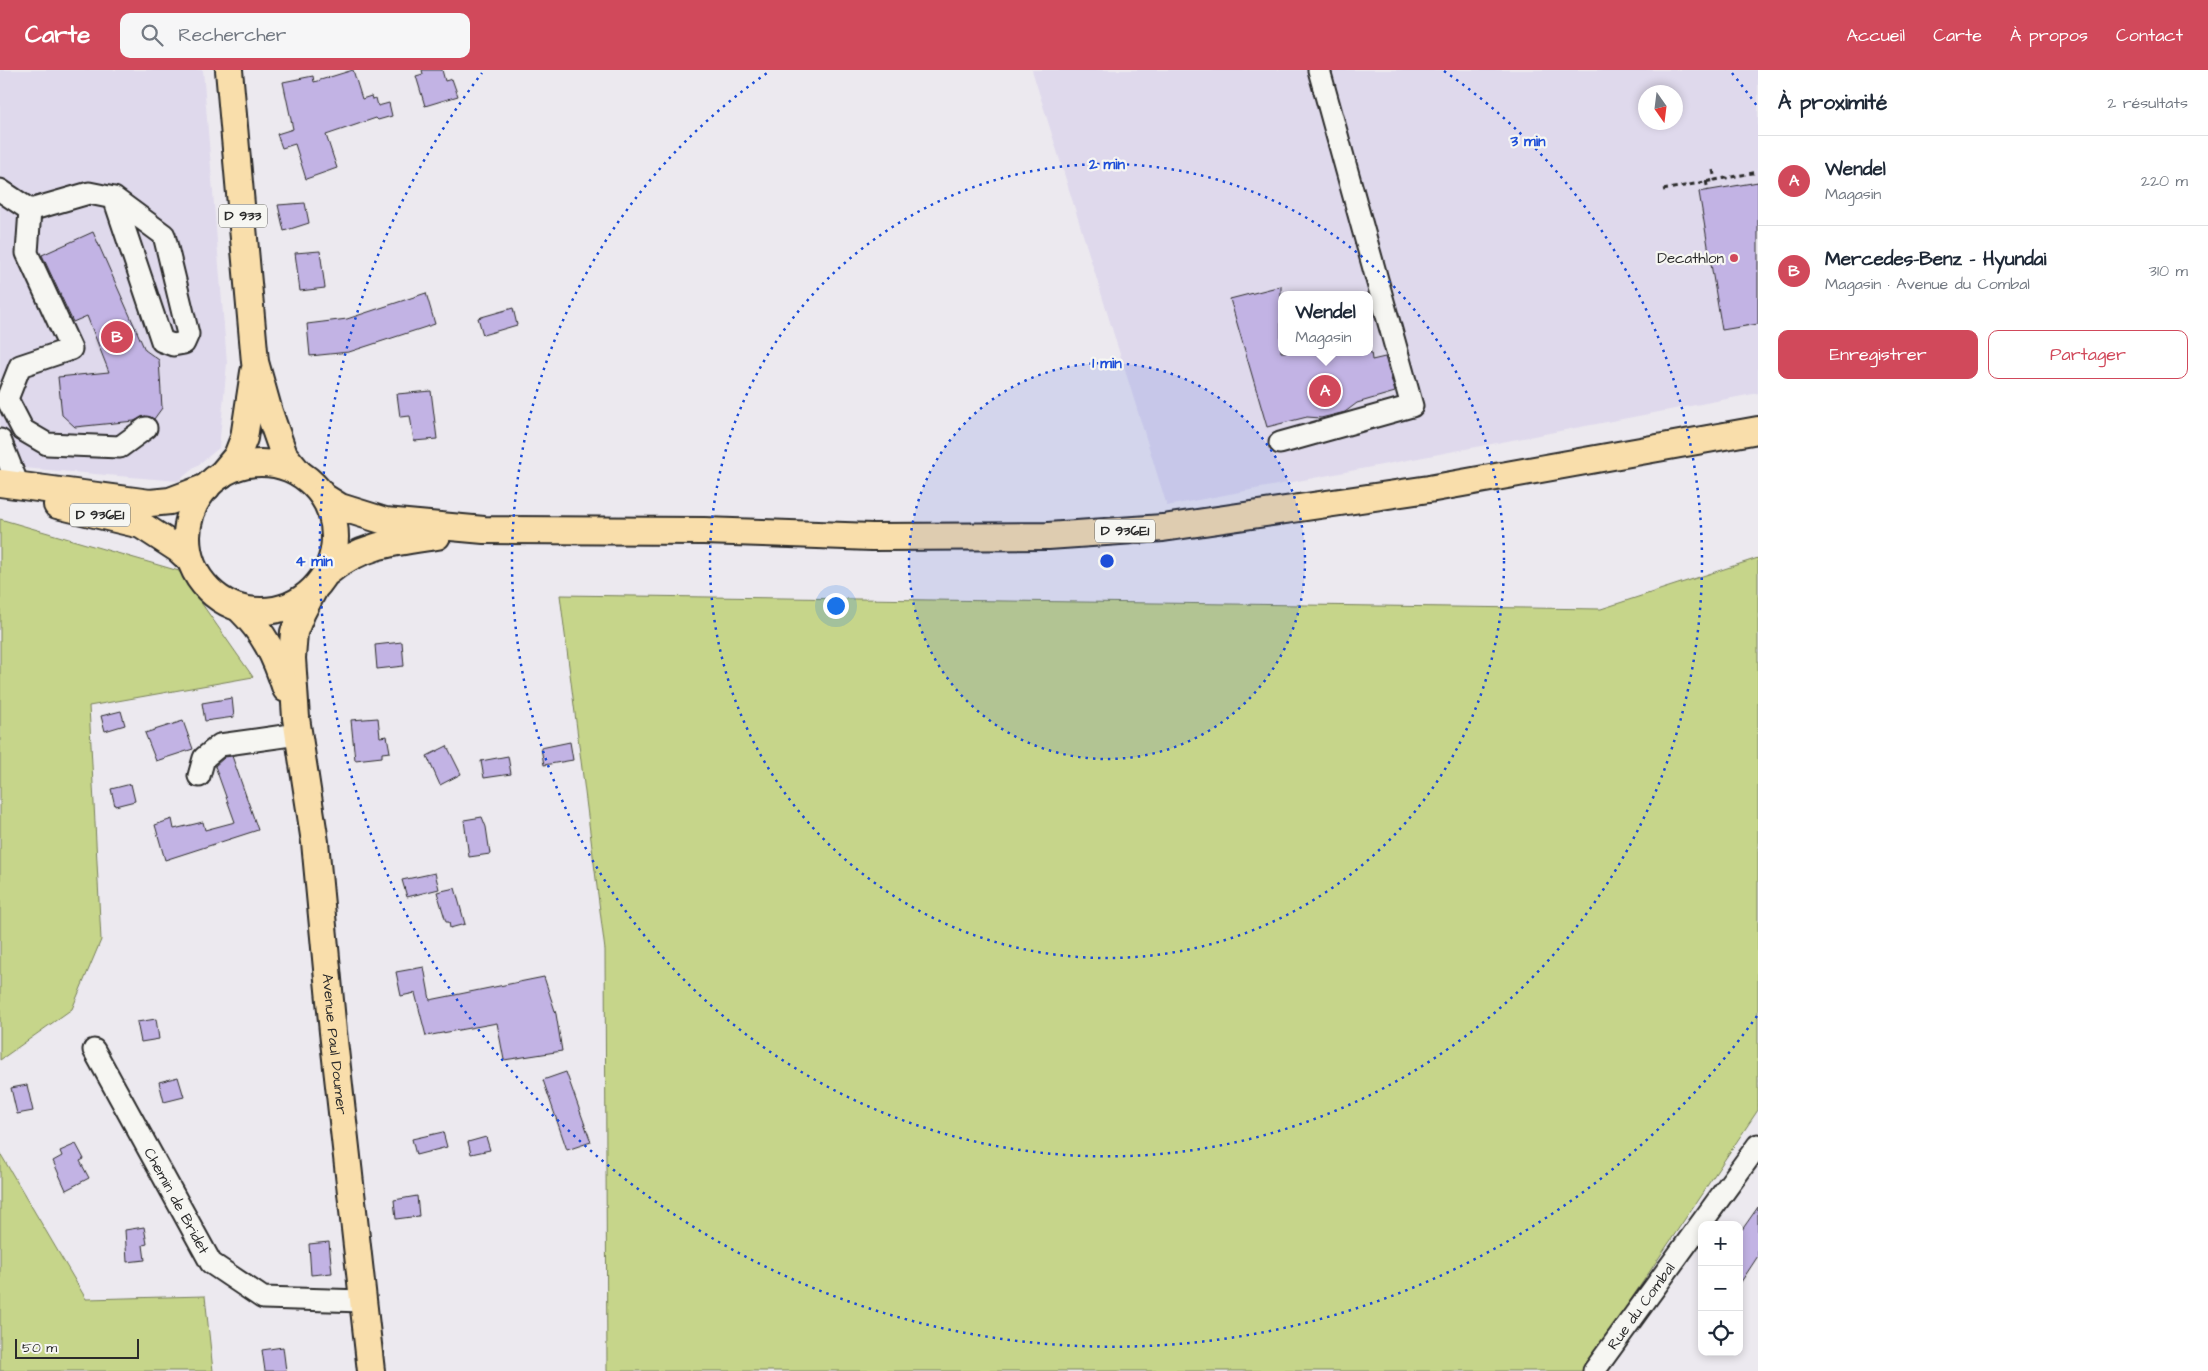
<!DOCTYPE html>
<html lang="fr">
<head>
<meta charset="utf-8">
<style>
	body { margin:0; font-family:"Architects Daughter",sans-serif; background:#f6f6f7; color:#1f2937 }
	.controls { position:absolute; right:15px; bottom:15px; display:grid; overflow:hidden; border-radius:10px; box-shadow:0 2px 8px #0003 }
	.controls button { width:45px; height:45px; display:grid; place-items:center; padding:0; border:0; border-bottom:1px solid #e0e1e3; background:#fff; color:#1f2937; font:25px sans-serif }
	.compass { position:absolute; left:1638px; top:15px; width:45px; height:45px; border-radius:50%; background:#fff; box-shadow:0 2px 8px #0003; rotate:166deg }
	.scale { position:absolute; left:15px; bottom:12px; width:124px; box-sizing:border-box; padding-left:5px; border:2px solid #2b2b2b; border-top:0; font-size:14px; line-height:18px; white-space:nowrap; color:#2b2b2b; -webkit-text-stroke:4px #f6f6f2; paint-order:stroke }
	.you { position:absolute; left:835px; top:535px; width:18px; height:18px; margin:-12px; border:4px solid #fff; border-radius:50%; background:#1a73e8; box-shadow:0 0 0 8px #1a73e833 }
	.badge { display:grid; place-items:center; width:32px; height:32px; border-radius:50%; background:#d1495b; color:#fff; font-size:16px; font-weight:700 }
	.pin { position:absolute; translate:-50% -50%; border:2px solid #fff; box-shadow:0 1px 5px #0006 }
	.popup { position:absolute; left:1278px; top:221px; width:95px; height:65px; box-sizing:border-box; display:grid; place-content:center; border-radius:10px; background:#fff; filter:drop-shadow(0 1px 4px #0005); font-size:16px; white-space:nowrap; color:#747a83 }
	.popup b { font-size:19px; color:#1f2937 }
	.popup::after { content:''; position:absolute; left:50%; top:100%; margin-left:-10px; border:10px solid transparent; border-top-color:#fff }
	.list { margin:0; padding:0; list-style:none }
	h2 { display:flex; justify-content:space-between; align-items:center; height:65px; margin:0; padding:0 20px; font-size:21px }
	h2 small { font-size:16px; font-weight:400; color:#747a83 }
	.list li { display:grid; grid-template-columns:32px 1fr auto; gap:15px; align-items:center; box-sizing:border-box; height:90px; padding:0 20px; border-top:1px solid #e0e1e3 }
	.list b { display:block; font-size:19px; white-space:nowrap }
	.list p { margin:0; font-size:16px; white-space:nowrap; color:#747a83 }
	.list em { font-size:16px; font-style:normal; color:#747a83 }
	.actions { display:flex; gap:10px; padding:15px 20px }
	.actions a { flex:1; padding:11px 0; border:1px solid #d1495b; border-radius:10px; text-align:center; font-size:18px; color:#d1495b }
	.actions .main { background:#d1495b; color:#fff }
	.icon { flex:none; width:28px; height:28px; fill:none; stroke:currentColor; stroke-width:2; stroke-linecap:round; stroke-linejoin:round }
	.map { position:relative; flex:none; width:1758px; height:1301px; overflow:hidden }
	header { display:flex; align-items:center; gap:30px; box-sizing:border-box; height:70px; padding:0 25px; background:#d1495b; color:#fff }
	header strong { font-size:24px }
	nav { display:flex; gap:28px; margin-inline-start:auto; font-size:18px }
	.search { width:350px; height:45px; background:#f6f6f7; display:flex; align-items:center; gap:12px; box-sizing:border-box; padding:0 18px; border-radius:10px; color:#747a83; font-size:19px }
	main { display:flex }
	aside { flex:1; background:#fff }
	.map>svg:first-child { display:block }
	.built { fill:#dfd9ec; fill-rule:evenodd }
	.green { fill:#c6d58a; stroke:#78805a }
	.building { fill:#c2b3e4; stroke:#2b2b2b }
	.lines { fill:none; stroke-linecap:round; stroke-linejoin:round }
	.minor-casing { stroke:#2b2b2b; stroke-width:25 }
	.major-casing { stroke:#2b2b2b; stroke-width:30 }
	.path { stroke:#2b2b2b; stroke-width:3; stroke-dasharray:5 4; stroke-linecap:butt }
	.minor { stroke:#f6f6f2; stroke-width:21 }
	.major { stroke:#f9deab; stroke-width:26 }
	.ring { fill:none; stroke:#1d4ed8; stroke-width:2.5; stroke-dasharray:2.5 5 }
	.poi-dot { fill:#d1495b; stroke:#f6f6f2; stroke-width:2 }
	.labels { text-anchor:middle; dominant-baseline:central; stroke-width:4.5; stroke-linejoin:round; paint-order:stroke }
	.shield { fill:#f6f6f2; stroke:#686867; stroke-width:1 }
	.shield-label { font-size:14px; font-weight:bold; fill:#2b2b2b }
	.poi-label { font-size:15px; fill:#2b2b2b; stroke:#f6f6f2; text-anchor:end }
	.street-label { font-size:15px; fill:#2b2b2b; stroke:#f6f6f2 }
	.centre { fill:#1d4ed8; stroke:#f6f6f2; stroke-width:2.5 }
	.ring-label { font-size:15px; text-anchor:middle; font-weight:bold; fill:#1d4ed8; stroke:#f6f6f2; stroke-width:4.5; stroke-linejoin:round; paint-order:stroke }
</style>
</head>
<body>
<header>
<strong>Carte</strong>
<div class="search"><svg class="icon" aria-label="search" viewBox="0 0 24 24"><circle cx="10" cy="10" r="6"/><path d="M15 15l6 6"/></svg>Rechercher</div>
<nav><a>Accueil</a><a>Carte</a><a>À propos</a><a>Contact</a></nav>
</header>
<main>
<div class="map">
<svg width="1758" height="1301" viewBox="0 0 1758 1301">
	<rect width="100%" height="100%" fill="#ece9ef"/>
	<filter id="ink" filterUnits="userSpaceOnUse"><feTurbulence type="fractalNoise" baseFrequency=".02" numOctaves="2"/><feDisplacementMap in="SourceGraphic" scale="10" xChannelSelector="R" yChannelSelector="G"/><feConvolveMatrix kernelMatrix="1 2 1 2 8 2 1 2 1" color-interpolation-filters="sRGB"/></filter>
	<g filter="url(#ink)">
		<path class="built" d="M0,0H203L227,293L219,378L178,411L0,396Z
			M1032,0H1758V323L1167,436ZM1646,22H1676V52H1646ZM1281,225H1369V282H1281Z"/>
		<path class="green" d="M0,449L179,501L253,607L89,636L101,870L72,939L0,990Z
			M1758,488V1040L1583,1301H607L605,880L560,525L1601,539Z
			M0,1083L86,1229L205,1226L213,1301H0Z"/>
		<path class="building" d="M353,0L362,29L371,26L372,29L376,28L378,36L389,33L392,46L378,50L376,48L326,65L337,98L306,109L295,74L282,78L277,64L293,59L283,12L313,6L314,12Z
			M422,0H442L445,11L452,9L458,26L425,36L416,6L423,4Z
			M1758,112V254L1722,260L1699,122Z
			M305,133L309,153L284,161L278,135Z
			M93,162L145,280L159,290L162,338L154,349L145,346L134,351L75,357L62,345L58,307L109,302L87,246L73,252L42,185Z
			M320,181L325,218L300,221L295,183Z
			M1281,216V282H1371L1372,290L1385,287L1395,322L1357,333L1345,342L1321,348L1307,347L1267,357L1230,229Z
			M426,223L435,254L349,282L310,286L307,254L347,249Z
			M513,238L517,255L483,265L478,248Z
			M431,321L437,369L414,371L410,346L400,347L397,324Z
			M402,572L404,596L377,599L375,575Z
			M232,628L234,647L205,651L202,633Z
			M121,641L125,655L105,661L101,646Z
			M378,648L380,667L387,666L390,682L382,683V687L355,690L351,650Z
			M183,651L193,679L156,691L145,663Z
			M570,672L573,690L544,695L541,678Z
			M447,676L461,704L440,715L427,686Z
			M232,686L258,760L165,790L155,755L172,749L174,759L203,752L205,760L235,752L215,696L225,687Z
			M508,686L511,704L484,708L481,691Z
			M131,714L135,731L115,736L111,719Z
			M482,747L486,757L490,784L469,787L464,750Z
			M435,803L439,819L407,827L402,810Z
			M455,818L465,854L450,858L449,852H446L437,822Z
			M424,897L430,930L544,907L556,944L562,981L504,990L497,953L426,966L415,923L401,926L396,902Z
			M156,949L159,969L141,972L137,952Z
			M566,1002L591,1072L567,1080L543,1010Z
			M178,1007L184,1027L164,1032L159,1012Z
			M27,1015L33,1041L17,1044L11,1018Z
			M443,1062L447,1077L416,1085L412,1069Z
			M486,1067L490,1080L471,1084L468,1072Z
			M76,1074L84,1089L80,1091L89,1108L66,1120L53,1091L62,1086L60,1081Z
			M417,1126L419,1146L396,1149L394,1130Z
			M1758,1137V1186L1739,1215V1164Z
			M144,1157L147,1174L143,1175L145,1190L127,1192L125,1160Z
			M329,1172L332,1203L311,1205L309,1174Z
			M283,1277L286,1301H265L262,1280Z"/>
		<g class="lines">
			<defs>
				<g id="minor">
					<path d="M0,120L30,140L89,123L114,128L164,165L188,264L184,273L173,275L162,271L114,128"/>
					<path d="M30,140L27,183L71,279L20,296L7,329L23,360L47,374L120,377L146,358"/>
					<path d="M0,370L18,415"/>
					<path d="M1280,373L1412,336L1319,0"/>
					<path d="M199,706L204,688L220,675L298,664"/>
					<path id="s1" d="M94,980L211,1193L263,1228L363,1231"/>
					<path id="s2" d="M1594,1301L1758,1075"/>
				</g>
				<g id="major">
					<path d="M229,0L255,292L269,342L284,385L299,403"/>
					<circle cx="261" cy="467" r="74"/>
					<path d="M221,405L237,386L244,368L254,302"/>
					<path d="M0,413L150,433L170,431L207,417"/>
					<path d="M324,427L340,437L385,451L484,460L704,461L872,467L1048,466L1163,458L1429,419L1758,360"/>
					<path d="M57,435L141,455L178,479L190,490"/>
					<path d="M328,502C360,475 396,472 437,466"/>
					<path id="s3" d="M313,521L302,542L294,562L292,588L296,648L315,772L333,962L371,1301"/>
					<path d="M240,539C265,564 275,585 286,619"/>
				</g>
			</defs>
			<use href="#minor" class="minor-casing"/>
			<use href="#major" class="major-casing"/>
			<path class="path" d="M1713,100L1715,110L1758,102
				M1706,111L1708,120
				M1663,120L1715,110"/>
			<use href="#minor" class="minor"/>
			<use href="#major" class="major"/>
		</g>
	</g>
	<circle cx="1107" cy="491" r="198" fill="#1d4ed8" fill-opacity=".12"/>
	<g class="ring">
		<circle cx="1107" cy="491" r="198"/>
		<circle cx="1107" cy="491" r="397"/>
		<path d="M1444 1A595 595 0 1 1 770 1"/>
		<path d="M1757 946A793 793 0 1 1 482 3M1732 3A793 793 0 0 1 1757 36"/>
	</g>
	<circle class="poi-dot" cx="1734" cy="188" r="5"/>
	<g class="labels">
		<g class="shield">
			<rect x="219" y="134.5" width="48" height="23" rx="4"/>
			<rect x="70" y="433.5" width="60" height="23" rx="4"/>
			<rect x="1095" y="449.5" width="60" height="23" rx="4"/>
		</g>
		<g class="shield-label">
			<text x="243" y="146">D 933</text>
			<text x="100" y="445">D 936E1</text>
			<text x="1125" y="461">D 936E1</text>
		</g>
		<g class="poi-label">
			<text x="1724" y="188">Decathlon</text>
		</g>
		<g class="street-label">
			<text stroke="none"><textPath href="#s3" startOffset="460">Avenue Paul Doumer</textPath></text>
			<text stroke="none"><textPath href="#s1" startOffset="172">Chemin de Bridet</textPath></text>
			<text stroke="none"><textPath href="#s2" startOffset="80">Rue du Combal</textPath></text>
		</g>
	</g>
	<circle cx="1107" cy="491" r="8" class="centre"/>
	<g class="ring-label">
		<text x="1528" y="76">3 min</text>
		<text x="1107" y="99">2 min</text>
		<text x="1107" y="298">1 min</text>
		<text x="314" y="496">4 min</text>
	</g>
</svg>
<div class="controls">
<button>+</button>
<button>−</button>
<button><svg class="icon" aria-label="locate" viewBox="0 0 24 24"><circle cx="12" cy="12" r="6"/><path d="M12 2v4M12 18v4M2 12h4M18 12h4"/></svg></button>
</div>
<svg class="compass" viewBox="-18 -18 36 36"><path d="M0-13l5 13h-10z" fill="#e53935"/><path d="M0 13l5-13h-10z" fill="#747a83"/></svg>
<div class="scale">50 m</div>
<div class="you"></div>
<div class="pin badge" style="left:1325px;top:321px">A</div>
<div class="popup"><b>Wendel</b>Magasin</div>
<div class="pin badge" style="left:117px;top:267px">B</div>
</div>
<aside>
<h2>À proximité<small>2 résultats</small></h2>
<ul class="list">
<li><span class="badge">A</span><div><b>Wendel</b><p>Magasin</p></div><em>220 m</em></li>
<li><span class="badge">B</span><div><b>Mercedes-Benz - Hyundai</b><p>Magasin · Avenue du Combal</p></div><em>310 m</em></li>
</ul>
<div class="actions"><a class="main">Enregistrer</a><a>Partager</a></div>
</aside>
</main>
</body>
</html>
